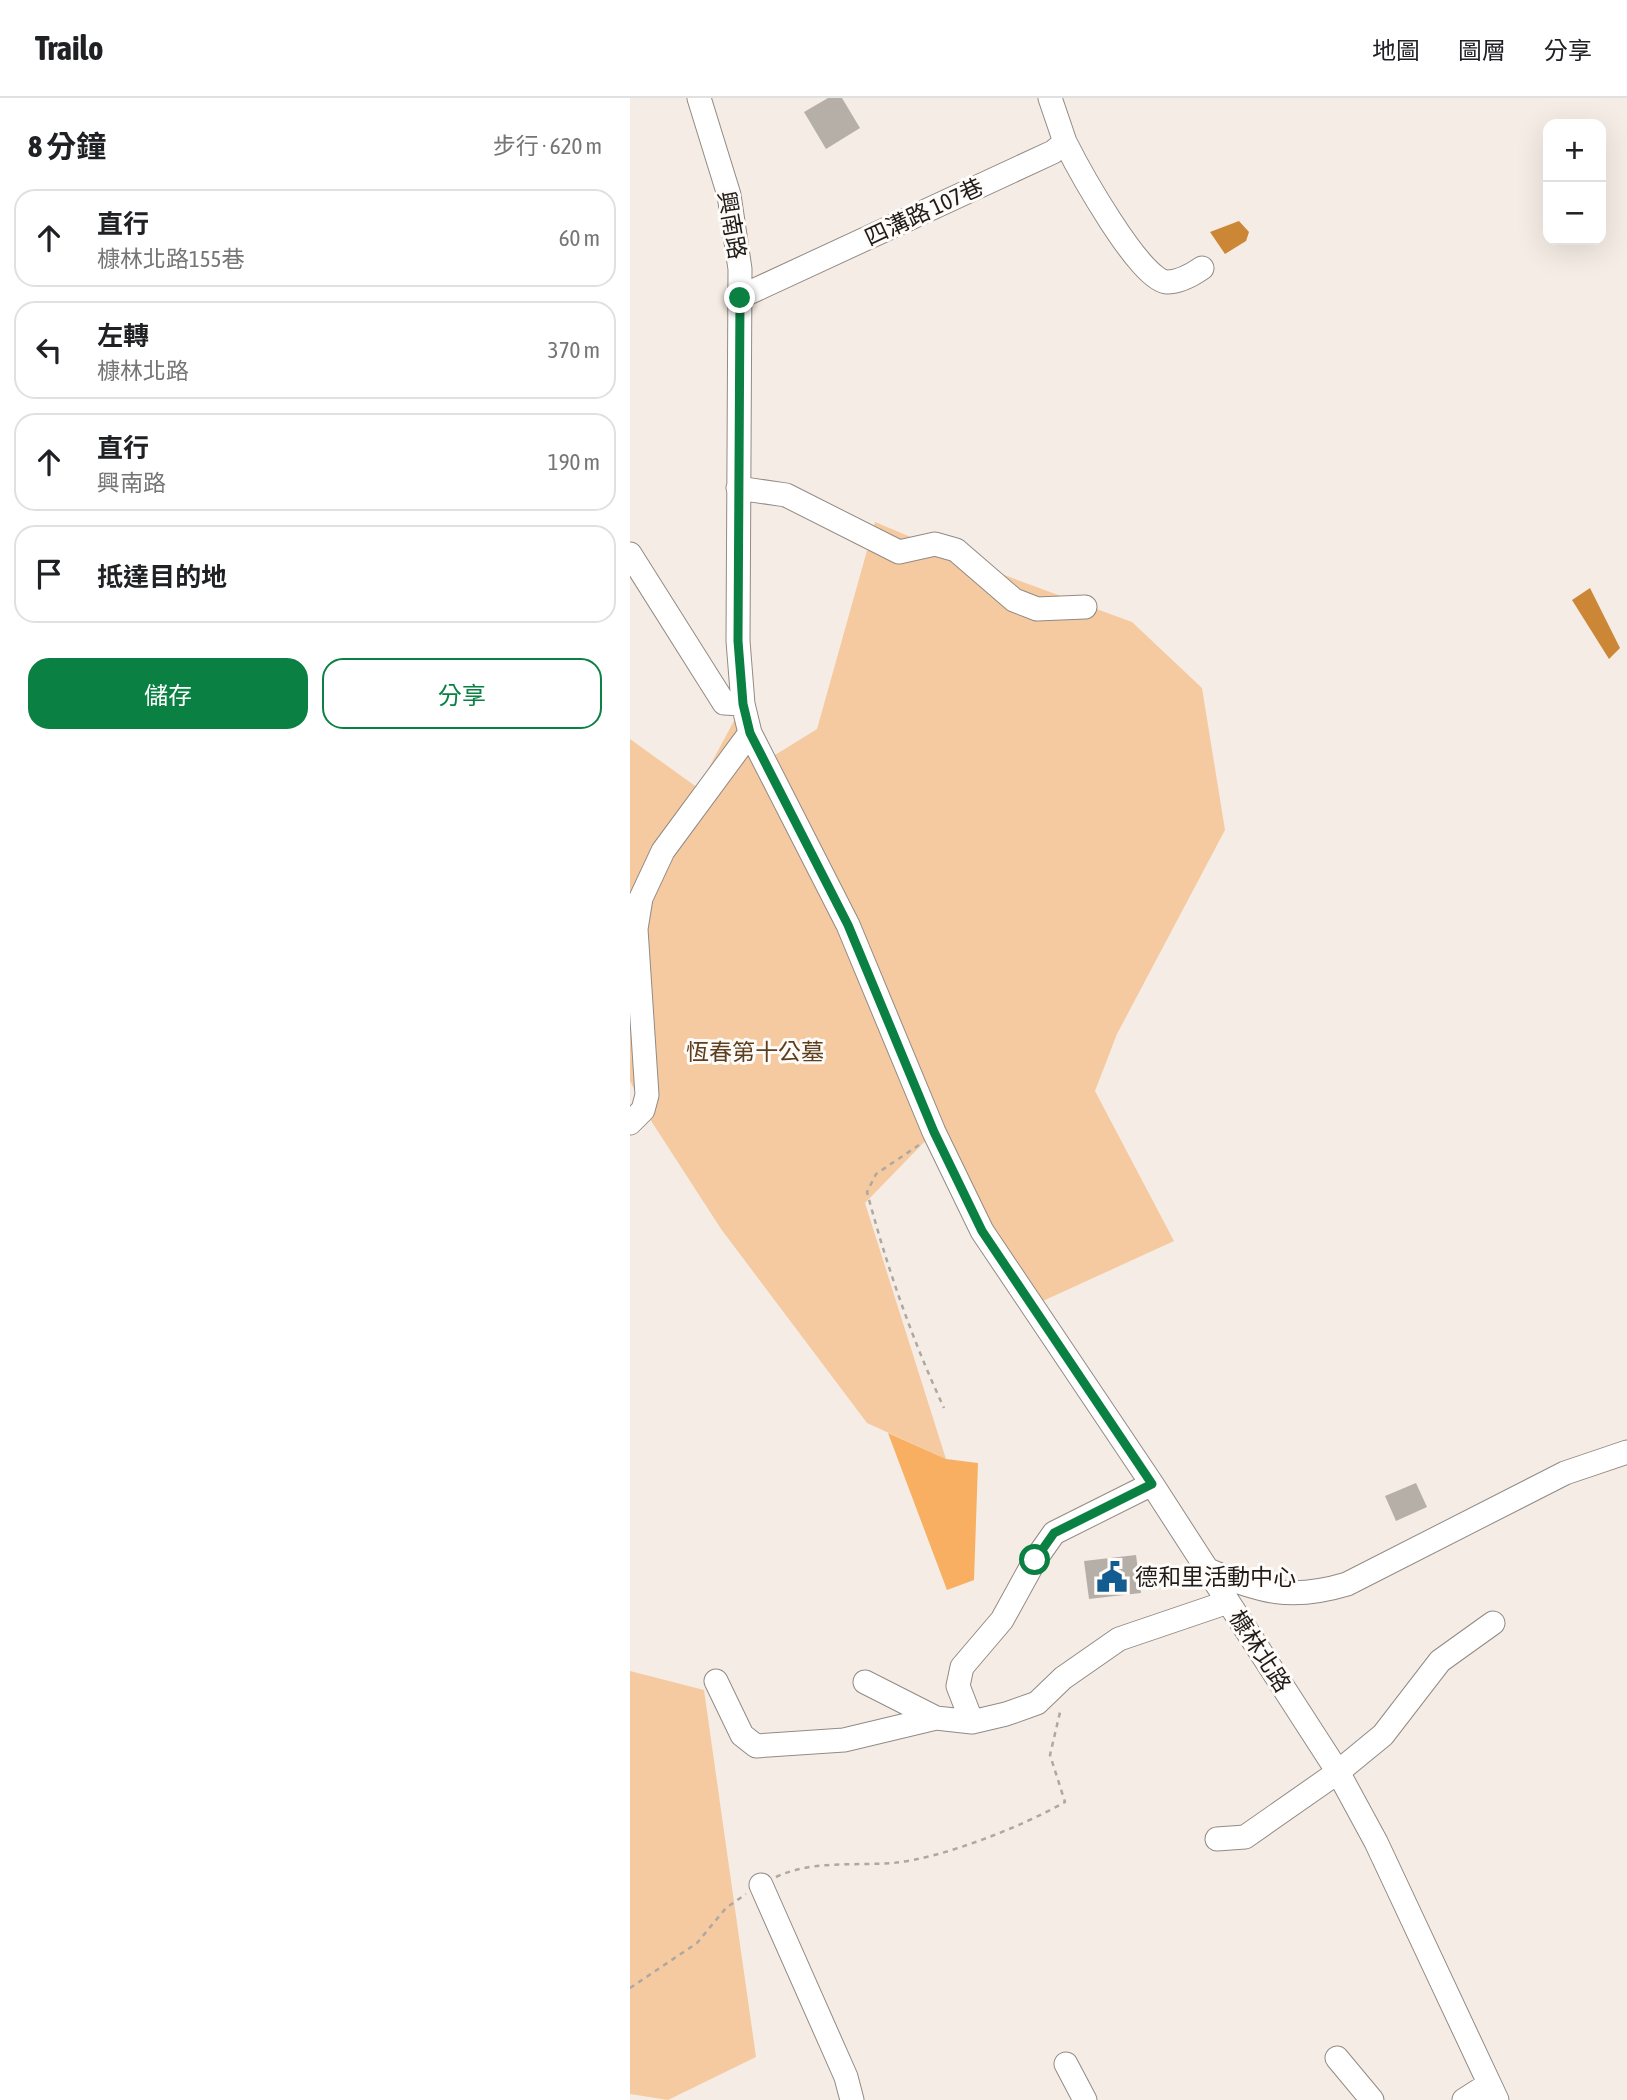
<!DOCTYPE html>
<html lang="zh-TW">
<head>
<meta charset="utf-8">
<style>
	body { margin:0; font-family:"Asap Condensed","Noto Sans TC",sans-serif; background:#f2f2f2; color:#202124 }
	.controls { position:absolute; right:21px; top:21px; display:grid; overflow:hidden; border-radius:14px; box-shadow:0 7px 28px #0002 }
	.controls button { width:63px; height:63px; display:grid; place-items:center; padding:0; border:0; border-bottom:2px solid #e0e0e0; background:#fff; color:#202124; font:35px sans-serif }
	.stop { position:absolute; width:21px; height:21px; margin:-16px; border:5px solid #0b8043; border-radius:50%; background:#fff }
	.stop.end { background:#0b8043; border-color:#fff; box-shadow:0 2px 7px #0008 }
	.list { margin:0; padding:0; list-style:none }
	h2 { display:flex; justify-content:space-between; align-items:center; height:91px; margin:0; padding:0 28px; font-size:30px }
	h2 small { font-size:23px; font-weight:400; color:#757577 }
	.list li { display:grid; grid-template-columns:46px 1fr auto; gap:21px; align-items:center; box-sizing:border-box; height:98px; margin:0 14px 14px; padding:0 14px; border:2px solid #e0e0e0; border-radius:21px }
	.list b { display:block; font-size:26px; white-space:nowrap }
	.list p { margin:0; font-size:23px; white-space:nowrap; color:#757577 }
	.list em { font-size:23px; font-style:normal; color:#757577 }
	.actions { display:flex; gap:14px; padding:21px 28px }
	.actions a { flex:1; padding:16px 0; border:2px solid #0b8043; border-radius:21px; text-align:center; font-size:24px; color:#0b8043 }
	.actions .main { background:#0b8043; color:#fff }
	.icon { flex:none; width:38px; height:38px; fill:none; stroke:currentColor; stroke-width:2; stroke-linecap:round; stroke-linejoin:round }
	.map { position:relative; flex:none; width:997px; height:2002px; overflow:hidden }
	header { display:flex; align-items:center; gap:42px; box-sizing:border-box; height:98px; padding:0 35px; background:#fff; border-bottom:2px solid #e0e0e0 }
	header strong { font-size:33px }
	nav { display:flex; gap:38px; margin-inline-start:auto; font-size:24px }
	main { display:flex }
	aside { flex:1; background:#fff }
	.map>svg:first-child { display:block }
	.green { fill:#f5caa0 }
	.forest { fill:#f8af62 }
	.water { fill:#cb8636 }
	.building { fill:#b6afa8 }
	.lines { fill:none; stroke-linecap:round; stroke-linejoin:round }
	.minor-casing { stroke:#928a84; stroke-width:25 }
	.path { stroke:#aea8a2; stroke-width:2.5; stroke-dasharray:5 5; stroke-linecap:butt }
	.minor { stroke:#fff; stroke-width:23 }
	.route { stroke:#0b8043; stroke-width:9 }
	.labels { text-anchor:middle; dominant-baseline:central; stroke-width:6; stroke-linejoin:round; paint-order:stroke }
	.street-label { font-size:23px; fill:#1f1c1a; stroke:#fefbf8 }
	.park-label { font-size:23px; fill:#5d3f1f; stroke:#fefbf8 }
	.poi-label { font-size:23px; fill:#1f1c1a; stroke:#fefbf8; text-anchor:start }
</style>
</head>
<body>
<header>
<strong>Trailo</strong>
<nav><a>地圖</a><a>圖層</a><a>分享</a></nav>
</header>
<main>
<aside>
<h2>8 分鐘<small>步行 · 620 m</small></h2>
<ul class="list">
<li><svg class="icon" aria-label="ahead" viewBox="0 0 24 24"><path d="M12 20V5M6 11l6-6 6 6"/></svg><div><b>直行</b><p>槺林北路155巷</p></div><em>60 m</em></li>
<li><svg class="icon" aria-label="left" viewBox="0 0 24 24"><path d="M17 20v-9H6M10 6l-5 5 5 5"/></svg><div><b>左轉</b><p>槺林北路</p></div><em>370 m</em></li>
<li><svg class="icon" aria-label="ahead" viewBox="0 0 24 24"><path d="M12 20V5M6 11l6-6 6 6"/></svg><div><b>直行</b><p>興南路</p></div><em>190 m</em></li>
<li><svg class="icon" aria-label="arrive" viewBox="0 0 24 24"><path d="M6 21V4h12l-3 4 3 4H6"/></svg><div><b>抵達目的地</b></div></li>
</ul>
<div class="actions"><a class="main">儲存</a><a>分享</a></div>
</aside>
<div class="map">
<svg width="997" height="2002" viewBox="0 0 997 2002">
	<rect width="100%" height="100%" fill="#f5ede5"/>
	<path class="green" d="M245,424L355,470L502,524L572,590L595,732L487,936L465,993L544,1143L402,1208L304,1034L235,1105L316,1361L237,1325L91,1131L16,1015L0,983V641L68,690L113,606L137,662L187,631Z
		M0,1573L74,1592L126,1959L38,2002L0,1996Z"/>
	<path class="forest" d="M258,1335L316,1361L348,1365L344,1482L317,1492Z"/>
	<path class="water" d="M609,123L619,134L616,143L595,156L580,134Z
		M960,490L990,550L979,561L942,502Z"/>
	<path class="building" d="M198,0H212L230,30L196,51L174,14Z
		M786,1385L797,1409L766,1423L755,1398Z
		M506,1457L511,1495L459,1501L454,1463Z"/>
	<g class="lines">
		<defs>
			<path id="minor" d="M69,0L99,97L110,171L108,543L113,606L120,635L218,827L304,1034L352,1133L522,1386L708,1674L746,1744L867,2002
				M435,44C448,70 510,183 537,184C550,184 562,177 572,170
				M110,199L423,54L435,44L420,0
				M108,390L156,397L269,454L305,446L326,452L384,502L407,511L455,509
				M0,456L94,605L113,606
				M0,1025L13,1012L17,997L6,831L11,800L33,753L120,635
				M576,1471C629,1494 661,1503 717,1486L935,1375L997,1354
				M86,1583L112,1637L126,1648L214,1642L306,1620L342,1624L376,1616L407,1605L433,1580L489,1541L598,1504
				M235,1584L306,1620
				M342,1624L328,1588L332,1569L372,1522L405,1462L424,1435L522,1386
				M587,1741L615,1739L708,1674L753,1637L810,1563L863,1525
				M131,1787L216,1979L222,2002
				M707,1960L742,2002
				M436,1966L455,2002
				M834,2002L859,1986"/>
		</defs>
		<use href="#minor" class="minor-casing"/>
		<path class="path" d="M289,1047L246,1076L237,1094C257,1169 281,1239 314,1310
			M146,1779C182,1762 224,1768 263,1765C313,1760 391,1729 435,1704L420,1657L431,1610
			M0,1890L67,1845L96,1810L116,1796"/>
		<use href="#minor" class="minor"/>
	</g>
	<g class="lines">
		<path class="route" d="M110,200L108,543L113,606L120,635L218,827L304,1034L352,1133L522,1386L424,1435L405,1462"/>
	</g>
	<defs>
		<symbol id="civic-bare" viewBox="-9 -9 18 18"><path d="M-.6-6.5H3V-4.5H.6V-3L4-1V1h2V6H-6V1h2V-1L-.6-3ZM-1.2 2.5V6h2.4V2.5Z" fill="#135c90" stroke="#fefbf8" stroke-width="2.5" paint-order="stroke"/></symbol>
	</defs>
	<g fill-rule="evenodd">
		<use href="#civic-bare" x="460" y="1457" width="44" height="44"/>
	</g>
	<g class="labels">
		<g class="street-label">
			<text transform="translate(294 114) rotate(-25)">四溝路 107巷</text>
			<text transform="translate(102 127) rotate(80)">興南路</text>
			<text transform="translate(630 1553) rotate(57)">槺林北路</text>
		</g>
		<g class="park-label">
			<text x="125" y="954">恆春第十公墓</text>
		</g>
		<g class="poi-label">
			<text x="505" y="1479">德和里活動中心</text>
		</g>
	</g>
</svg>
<div class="controls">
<button>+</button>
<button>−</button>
</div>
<div class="stop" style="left:405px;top:1462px"></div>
<div class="stop end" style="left:110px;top:200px"></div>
</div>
</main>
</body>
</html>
